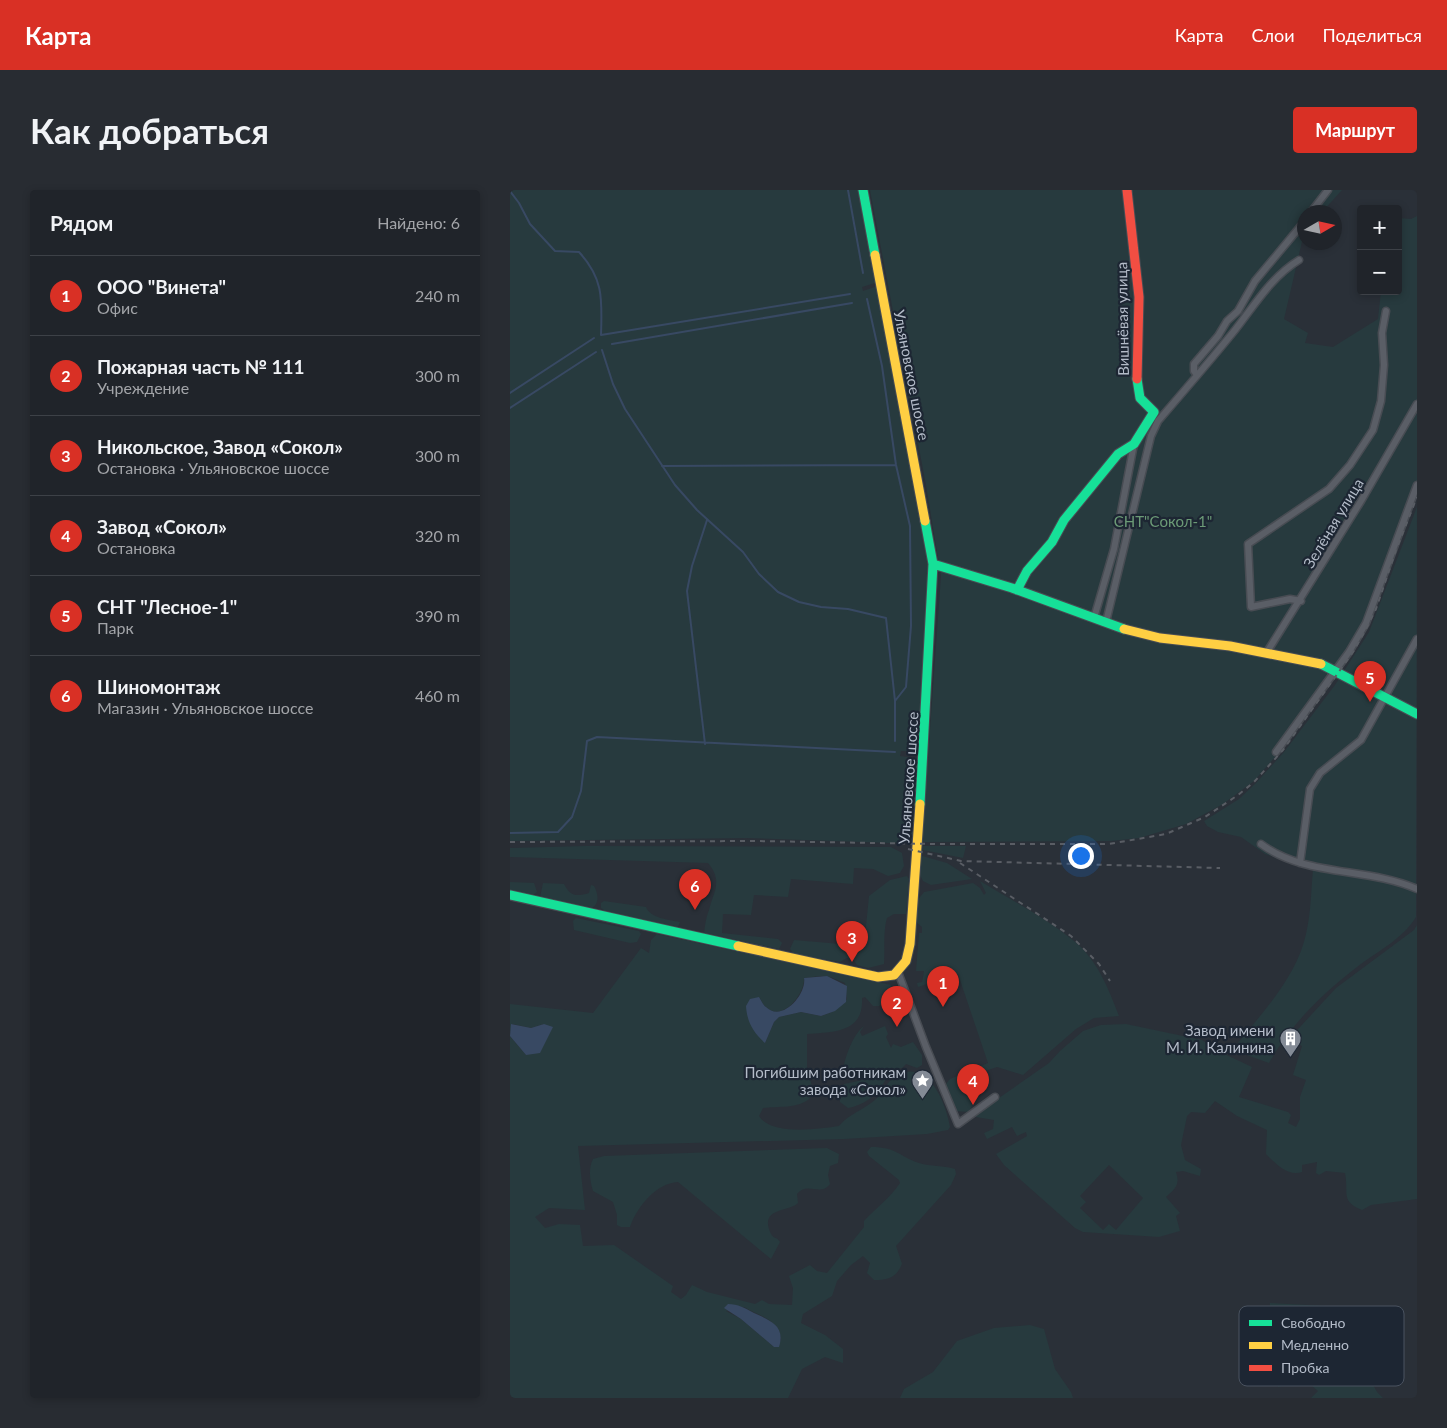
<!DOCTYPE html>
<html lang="ru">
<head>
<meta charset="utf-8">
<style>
	body { margin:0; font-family:Lato,sans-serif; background:#282c32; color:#f1f3f6 }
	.controls { position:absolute; right:15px; top:15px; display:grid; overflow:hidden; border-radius:5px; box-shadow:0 2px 8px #0003 }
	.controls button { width:45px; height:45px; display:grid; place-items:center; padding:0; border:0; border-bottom:1px solid #3d4147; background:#20242a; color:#f1f3f6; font:25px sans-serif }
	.compass { position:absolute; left:787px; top:15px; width:45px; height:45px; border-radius:50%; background:#20242a; box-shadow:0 2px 8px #0003; rotate:81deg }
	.you { position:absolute; left:570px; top:665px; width:18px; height:18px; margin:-12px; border:4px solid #fff; border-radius:50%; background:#1a73e8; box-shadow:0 0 0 8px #1a73e833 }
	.badge { display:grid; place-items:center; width:32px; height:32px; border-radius:50%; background:#d93025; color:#fff; font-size:16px; font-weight:700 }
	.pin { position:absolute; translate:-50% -41px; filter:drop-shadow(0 1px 2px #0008) }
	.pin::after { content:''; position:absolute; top:26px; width:18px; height:15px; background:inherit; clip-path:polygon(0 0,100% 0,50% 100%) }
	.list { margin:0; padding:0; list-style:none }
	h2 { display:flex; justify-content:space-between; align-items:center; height:65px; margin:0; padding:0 20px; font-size:21px }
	h2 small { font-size:16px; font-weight:400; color:#a2a4a8 }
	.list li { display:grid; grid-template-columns:32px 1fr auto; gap:15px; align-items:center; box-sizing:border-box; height:80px; padding:0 20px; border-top:1px solid #3d4147 }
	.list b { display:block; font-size:19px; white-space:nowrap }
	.list p { margin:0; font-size:16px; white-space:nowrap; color:#a2a4a8 }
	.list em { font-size:16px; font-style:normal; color:#a2a4a8 }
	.map { position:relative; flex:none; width:907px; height:1208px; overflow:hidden; border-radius:5px }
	header { display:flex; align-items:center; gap:30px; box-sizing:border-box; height:70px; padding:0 25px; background:#d93025; color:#fff }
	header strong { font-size:24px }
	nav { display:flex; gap:28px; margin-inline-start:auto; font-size:18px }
	.intro { display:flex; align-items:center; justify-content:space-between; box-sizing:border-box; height:120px; padding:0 30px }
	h1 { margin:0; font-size:35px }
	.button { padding:12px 22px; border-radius:5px; background:#d93025; color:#fff; font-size:18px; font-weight:700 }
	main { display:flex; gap:30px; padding:0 30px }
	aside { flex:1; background:#20242a; border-radius:5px; box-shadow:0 2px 8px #0003 }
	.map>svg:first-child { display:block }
	.green { fill:#273a3e; fill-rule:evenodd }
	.water { fill:#384963 }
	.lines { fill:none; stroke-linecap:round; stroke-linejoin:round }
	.stream { stroke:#384963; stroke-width:2 }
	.street-casing { stroke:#484c53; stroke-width:9 }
	.fast-casing { stroke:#484c53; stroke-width:11 }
	.slow-casing { stroke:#484c53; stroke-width:11 }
	.jam-casing { stroke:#484c53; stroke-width:11 }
	.street { stroke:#5a5e66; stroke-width:6 }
	.fast { stroke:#16e098; stroke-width:9 }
	.slow { stroke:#ffcf43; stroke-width:9 }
	.jam { stroke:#f24e42; stroke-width:9 }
	.rail { stroke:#595d64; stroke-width:2; stroke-dasharray:5 5; stroke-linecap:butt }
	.labels { text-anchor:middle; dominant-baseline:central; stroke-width:4.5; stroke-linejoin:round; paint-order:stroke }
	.street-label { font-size:15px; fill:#b4bcc9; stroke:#1d2633 }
	.park-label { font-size:15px; fill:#6b9a76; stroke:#1d2633 }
	.poi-label { font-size:15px; fill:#b4bcc9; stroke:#1d2633; text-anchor:end }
	.key { fill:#1d2633; stroke:#4a5360; stroke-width:1 }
	.key-label { font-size:14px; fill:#b4bcc9 }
</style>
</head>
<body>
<header>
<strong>Карта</strong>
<nav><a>Карта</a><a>Слои</a><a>Поделиться</a></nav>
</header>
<div class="intro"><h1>Как добраться</h1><a class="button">Маршрут</a></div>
<main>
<aside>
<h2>Рядом<small>Найдено: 6</small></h2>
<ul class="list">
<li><span class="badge">1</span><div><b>ООО &quot;Винета&quot;</b><p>Офис</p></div><em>240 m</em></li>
<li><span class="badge">2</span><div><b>Пожарная часть № 111</b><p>Учреждение</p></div><em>300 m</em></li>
<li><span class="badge">3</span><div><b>Никольское, Завод «Сокол»</b><p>Остановка · Ульяновское шоссе</p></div><em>300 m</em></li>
<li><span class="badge">4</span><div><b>Завод «Сокол»</b><p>Остановка</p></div><em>320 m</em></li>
<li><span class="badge">5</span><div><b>СНТ &quot;Лесное-1&quot;</b><p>Парк</p></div><em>390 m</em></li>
<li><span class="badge">6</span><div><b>Шиномонтаж</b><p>Магазин · Ульяновское шоссе</p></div><em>460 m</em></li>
</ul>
</aside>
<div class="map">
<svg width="907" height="1208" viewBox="0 0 907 1208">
	<rect width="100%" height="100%" fill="#2a3038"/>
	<path class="green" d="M0,0H349L366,89L365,93L352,97L353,101L365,97L368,99L418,365L419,410L412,497V543L408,558L400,561H391L390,566L404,568L408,576L404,636L397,639L396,643L404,641L403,651L381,653L236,648L0,651Z
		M360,0H832L812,22H794V43L774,129L798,143L795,153L823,157L868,129L871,101H888V28L901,29L907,26V302L873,392L833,473L772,559L744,591L713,614L676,634L629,648L601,651L412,652L431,386L416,295Z
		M907,317L906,727C893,749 866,762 847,777C813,803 780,835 759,873L731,863L726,858L727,854C753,822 787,786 796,744C801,723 801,701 803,679L755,664L731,647L708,642L697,636L694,631L729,609L746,593L774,562L825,495L859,442Z
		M77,656L381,657L392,663L394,676L390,683L378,686L363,679L344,678L343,694L281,689L278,707L244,705L241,725L213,724L212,743L268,749L272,753L269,759L194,743C195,735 196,727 199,720C204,700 213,691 198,673L0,667V658Z
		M413,656H456L453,668L413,660Z
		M409,665L437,673L462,689L421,695L413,691L409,683Z
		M397,686L399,689L396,724H384L377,728C373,741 375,760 374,774L358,778L347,775L343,769L337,768L330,772L284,764L280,759L284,750L354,756L359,706L380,690Z
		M470,691C501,710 536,728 564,751C587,769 599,800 609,826L584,828L566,839L513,885L487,877L458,887L457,894L462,916L459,922L445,921L436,894L440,889L478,873L448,784L408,797L407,793L412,792L414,781H406L409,743H412V737L407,733V711L414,702L463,693L470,698L474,705L476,703Z
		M0,692L24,693L27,702L23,705L0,701Z
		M33,693L54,694C60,706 66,707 79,703L81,695L84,696C88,703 90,713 82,718L30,707Z
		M94,711L136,717C140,728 159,730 170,732L168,737L95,721L91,718V713Z
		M66,728L129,741L131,744L127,752L120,753L64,740L63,731Z
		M907,735V1009L861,1015L852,1020C830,1011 839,1003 835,983L816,981L809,985L806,983L807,972L792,975V982C778,987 765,973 756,964L757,940L727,926L705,911L695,923L681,922L677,926L671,955L675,970L691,979L690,986L673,981L666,982C670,995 666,998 656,1007L670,1023L666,1026L670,1041L649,1047L573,1042L565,1038L494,975L486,964L517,946L516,942L507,946L502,937L477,949L474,943L483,939L484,930L466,927V924L539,873L550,861L573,841L591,835L616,834L692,850L708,861L742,877L729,907L778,922L781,925L778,933L786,937L790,929V907L796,890L783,885L792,856L790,855L791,851L782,848L781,851L778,850L826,798L904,740ZM599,975L633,1008L606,1040L599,1034L593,1040L570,1018L576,1012L570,1006Z
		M147,744L381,795L378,809L369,816H363L355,807L352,808C354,843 323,842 297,844V879L302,896L298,898L300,908C289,919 267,916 253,918L249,926C261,946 309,939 329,936C340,923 354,920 366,909C373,902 377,891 386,886C418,867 436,913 440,937L438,940L417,944L334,949L68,956L75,1020L39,1018L25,1027L35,1038L49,1034L70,1035L73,1056L104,1055L163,1096L161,1102L171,1109L176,1105L182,1095L197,1102L245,1114L252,1110L259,1114L282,1115L283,1098L279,1086L300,1075L307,1081L317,1083L354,1037V1031C366,1018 380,1008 390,993L389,990L359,966L357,962L361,957C387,957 388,966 409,973C421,977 433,975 445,979L446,984L441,995L386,1056L392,1074C386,1088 378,1090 364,1090L357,1083L360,1073L353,1066L341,1075L327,1091L322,1106L293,1124L291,1133L315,1145L333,1159V1173L315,1167L292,1179L278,1208H0V846L16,865L34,834L21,838L2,834L0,844V814L83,823L131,758L139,763L141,750ZM310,786L320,787L335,793L337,809L322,822L311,826L291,822L269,827L264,832L255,853L249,807C251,810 253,815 256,817C272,833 295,804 294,788ZM234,1117C249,1126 269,1129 271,1150L264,1157L231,1129L216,1121Z
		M354,836L350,842L352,846L375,836L378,844L376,847L381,858L383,854L391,857L403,852L412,865V875L407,878L396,874L392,878L379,880L376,878L375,882L342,889L332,888C333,873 341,846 354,836Z
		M376,885C375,901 353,916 338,918L330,912L329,902L334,894Z
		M317,958L329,964L328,973L320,976L318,985L320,994C310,1007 298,991 287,1004L288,1013C280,1022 248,1017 261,1044C264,1049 267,1047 270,1052L261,1069L168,992C146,993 127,1017 120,1037H111L107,1035V1025L103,1012L83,1001C80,991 78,979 83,969L94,966Z
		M760,1113L853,1118L879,1125L880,1153L869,1151L860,1159L837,1169L835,1178L855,1180L867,1202L873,1208H801L808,1201L795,1190L768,1197L762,1141L790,1137V1123L760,1120Z
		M520,1135L534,1139L545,1179L561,1202L563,1208H390L394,1199L423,1182L447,1151L484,1138Z"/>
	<path class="water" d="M317,786L337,796L336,812L325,821L311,826L291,822L269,827L264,832L255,853C243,842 237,832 236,816L240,809L249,807C251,810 253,815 256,817C272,833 297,804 294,788Z
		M1,834L21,838L34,834L43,837L30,863L16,865L0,846Z
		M218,1114C228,1114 235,1118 244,1123C259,1130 276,1135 269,1157H264L231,1129L214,1118Z"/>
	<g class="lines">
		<path class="stream" d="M338,0L353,83
			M0,1L9,13L20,34L45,61L69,62C94,89 92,110 91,145L340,104
			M357,109L372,176L386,275L400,336L401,436L396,497L385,511
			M102,154L342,113
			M92,160L103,194L115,219L165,295L187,320L233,362L249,384L268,402L289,412L311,417L338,419L376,428L385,511V551
			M0,203L84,148
			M0,218L86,162
			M152,276L386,275
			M195,554L177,401L182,376L197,330
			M0,643L48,642L62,627L71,601L77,551L87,547L385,562"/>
		<defs>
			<path id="street" d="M801,22L818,0
				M687,185L684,181V174L708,146L717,131L728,121L745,91L794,32
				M791,411L780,409L741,417L738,354L819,299L840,275L863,240L871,211L874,175L872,143L876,121
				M584,428L604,359L624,254
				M596,432L641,246L648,231C674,201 700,171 725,140C744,116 761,87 789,70
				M757,462L851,311L907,214
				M766,562L839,462L856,433L907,295
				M751,654C795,687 858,677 907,699
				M790,673L800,599L810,583L851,550L907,449
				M388,782L416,857L448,934L485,907"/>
			<path id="fast" d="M353,0L365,65
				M423,374L502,398L614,439
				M507,400L517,381L542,352L554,330L608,264L624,254L644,222L630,208L627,189
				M811,474L907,524
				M410,614L423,374L415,331
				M0,705L228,756"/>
			<path id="slow" d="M365,65L415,331
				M614,439L650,448L720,456L811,474
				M228,756L368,787L384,785L396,771L400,754L410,614"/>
			<path id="jam" d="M617,0L629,107L627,189"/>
		</defs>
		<use href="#street" class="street-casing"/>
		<use href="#fast" class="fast-casing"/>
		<use href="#slow" class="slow-casing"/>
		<use href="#jam" class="jam-casing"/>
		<use href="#street" class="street"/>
		<use href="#fast" class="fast"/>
		<use href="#slow" class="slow"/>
		<use href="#jam" class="jam"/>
		<path class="rail" d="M0,652L244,651L426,654H599L656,644L695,627L728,605L744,592L773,560L843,462L855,441L866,419L886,360L907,307
			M398,659L451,671L710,678
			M450,673L561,746L589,774L600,791"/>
	</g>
	<defs>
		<symbol id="building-pin" viewBox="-11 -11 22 30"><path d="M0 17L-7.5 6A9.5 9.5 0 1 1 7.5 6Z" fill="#848b96" stroke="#1d2633"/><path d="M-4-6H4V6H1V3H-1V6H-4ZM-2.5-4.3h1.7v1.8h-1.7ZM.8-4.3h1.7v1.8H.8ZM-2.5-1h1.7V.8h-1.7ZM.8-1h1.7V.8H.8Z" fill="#fff"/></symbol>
		<symbol id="sight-pin" viewBox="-11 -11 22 30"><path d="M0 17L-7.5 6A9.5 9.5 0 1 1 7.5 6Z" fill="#848b96" stroke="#1d2633"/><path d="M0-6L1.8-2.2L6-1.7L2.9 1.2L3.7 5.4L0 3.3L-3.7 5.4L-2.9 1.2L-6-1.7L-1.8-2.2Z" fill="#fff"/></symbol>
	</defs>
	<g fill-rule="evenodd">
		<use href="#building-pin" x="768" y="836" width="25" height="34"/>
		<use href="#sight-pin" x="400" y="878" width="25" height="34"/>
	</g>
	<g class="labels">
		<g class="street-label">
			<text transform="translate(612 129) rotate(-91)">Вишнёвая улица</text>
			<text transform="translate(402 185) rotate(79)">Ульяновское шоссе</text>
			<text transform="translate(823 333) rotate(-59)">Зелёная улица</text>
			<text transform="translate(398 588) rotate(-86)">Ульяновское шоссе</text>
		</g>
		<g class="park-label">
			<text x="653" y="331">СНТ"Сокол-1"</text>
		</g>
		<g class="poi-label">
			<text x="764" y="840">Завод имени<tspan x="764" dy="17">М. И. Калинина</tspan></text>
			<text x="396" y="882">Погибшим работникам<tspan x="396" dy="17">завода «Сокол»</tspan></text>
		</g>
	</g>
	<rect x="729" y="1116" width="165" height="80" rx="8" class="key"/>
	<rect x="739" y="1130" width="23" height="6" fill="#16e098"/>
	<rect x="739" y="1152" width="23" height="7" fill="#ffcf43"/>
	<rect x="739" y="1175" width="23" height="6" fill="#f24e42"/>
	<g class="key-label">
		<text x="771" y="1138">Свободно</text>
		<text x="771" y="1160">Медленно</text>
		<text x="771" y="1183">Пробка</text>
	</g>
</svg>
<div class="controls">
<button>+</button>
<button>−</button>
</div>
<svg class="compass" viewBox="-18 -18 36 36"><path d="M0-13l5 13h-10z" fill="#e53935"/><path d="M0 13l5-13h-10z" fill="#a2a4a8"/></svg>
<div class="you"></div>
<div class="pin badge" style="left:433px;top:817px">1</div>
<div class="pin badge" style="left:387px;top:837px">2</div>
<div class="pin badge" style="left:342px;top:772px">3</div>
<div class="pin badge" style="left:463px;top:915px">4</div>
<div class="pin badge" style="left:860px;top:512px">5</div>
<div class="pin badge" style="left:185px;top:720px">6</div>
</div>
</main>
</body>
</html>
